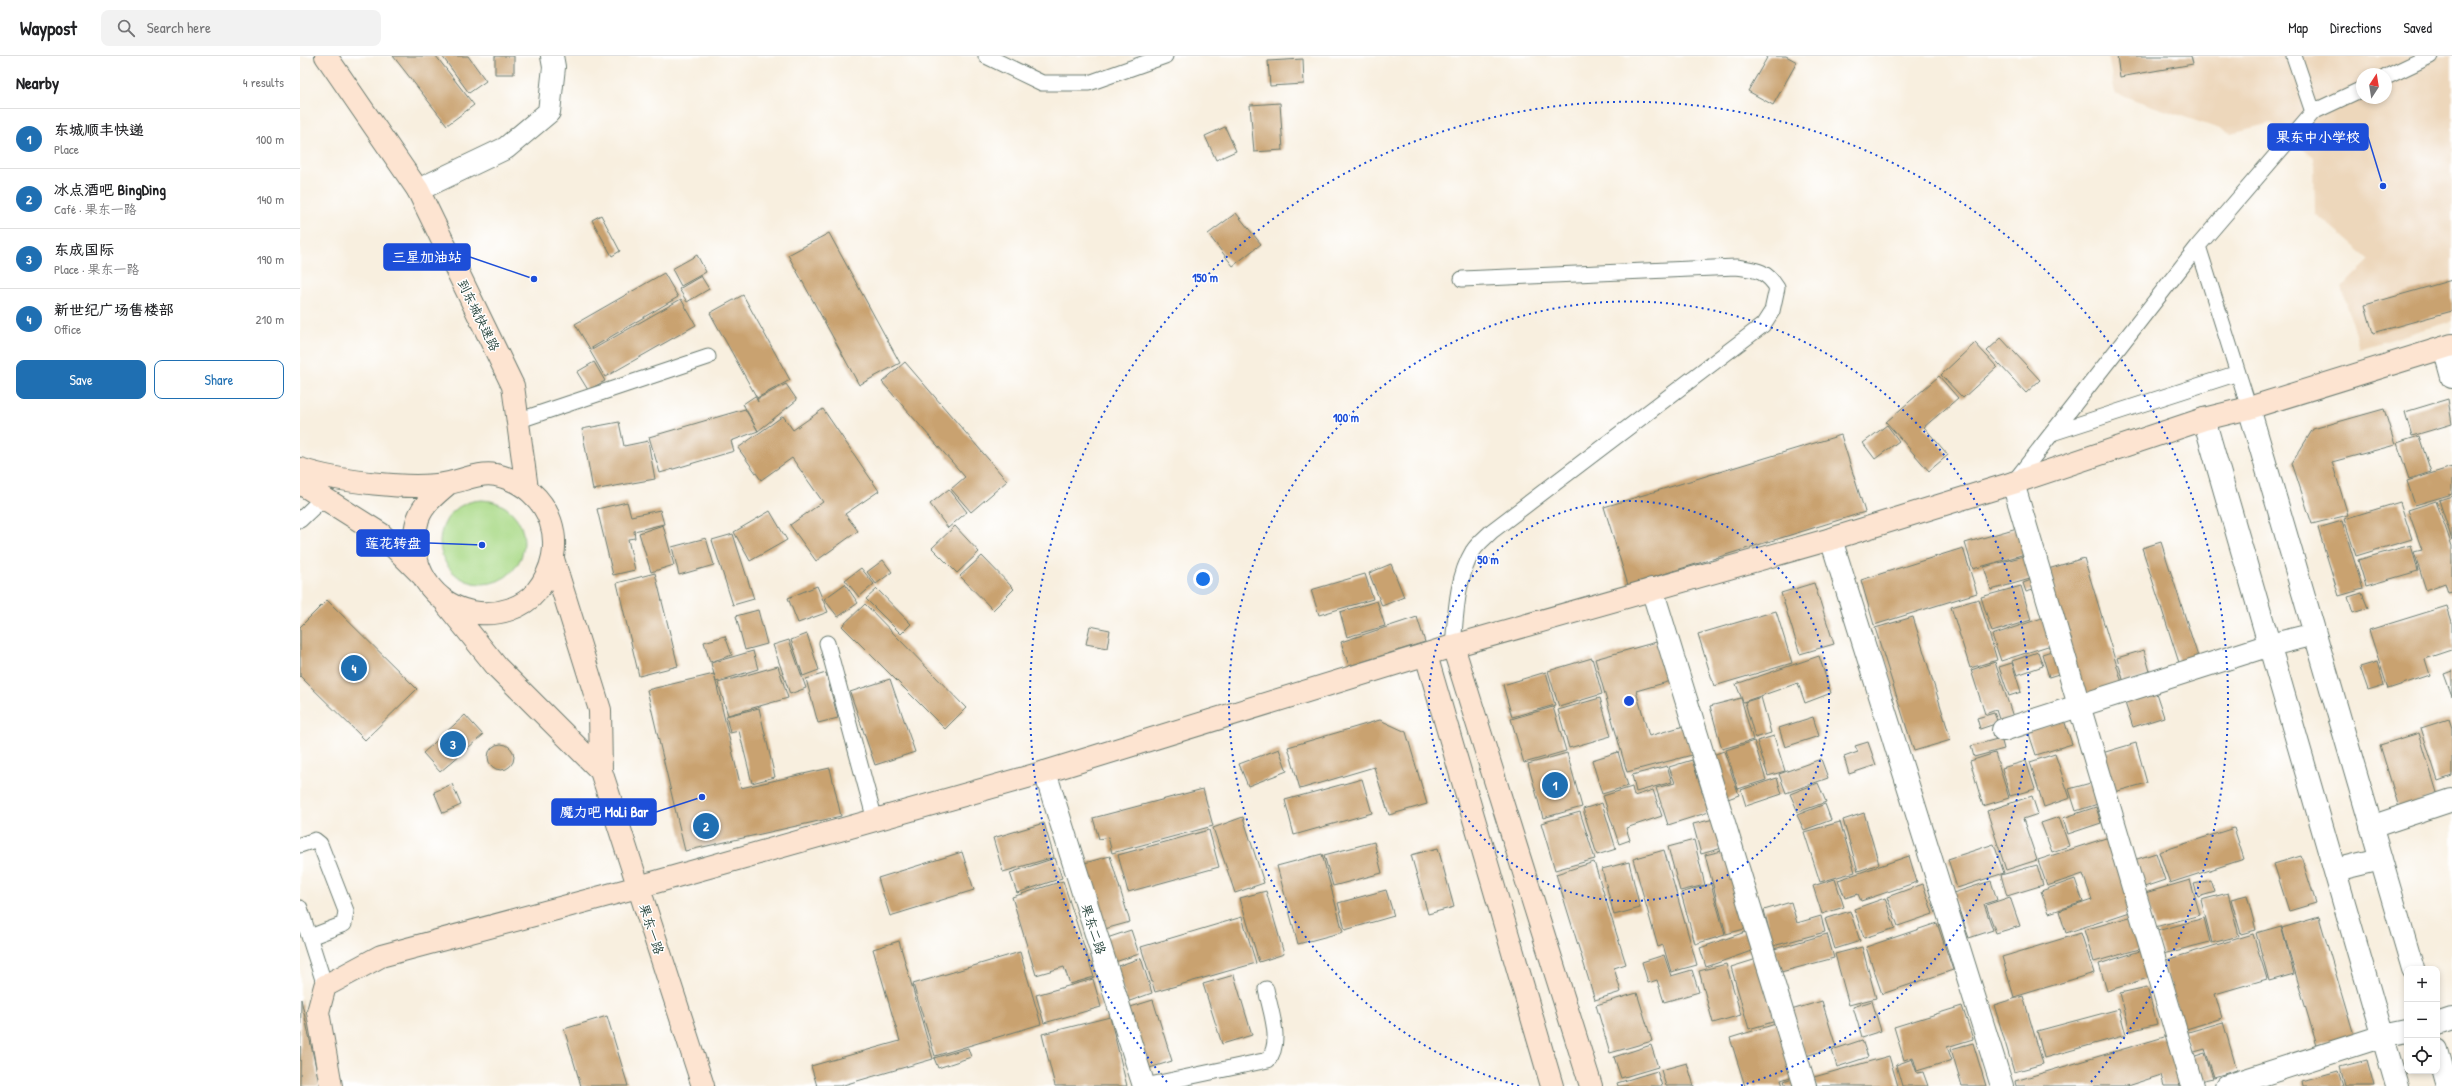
<!DOCTYPE html>
<html lang="en">
<head>
<meta charset="utf-8">
<style>
	body { margin:0; font-family:"Patrick Hand","LXGW WenKai TC",sans-serif; background:#f2f2f2; color:#202124 }
	.controls { position:absolute; right:12px; bottom:12px; display:grid; overflow:hidden; border-radius:8px; box-shadow:0 2px 6px #0003 }
	.controls button { width:36px; height:36px; display:grid; place-items:center; padding:0; border:0; border-bottom:1px solid #e0e0e0; background:#fff; color:#202124; font:20px sans-serif }
	.compass { position:absolute; left:2056px; top:12px; width:36px; height:36px; border-radius:50%; background:#fff; box-shadow:0 2px 6px #0003; rotate:12deg }
	.you { position:absolute; left:903px; top:523px; width:14px; height:14px; margin:-10px; border:3px solid #fff; border-radius:50%; background:#1a73e8; box-shadow:0 0 0 6px #1a73e833 }
	.badge { display:grid; place-items:center; width:26px; height:26px; border-radius:50%; background:#1f6fb2; color:#fff; font-size:13px; font-weight:700 }
	.pin { position:absolute; translate:-50% -50%; border:2px solid #fff; box-shadow:0 1px 4px #0006 }
	.list { margin:0; padding:0; list-style:none }
	h2 { display:flex; justify-content:space-between; align-items:center; height:52px; margin:0; padding:0 16px; font-size:17px }
	h2 small { font-size:13px; font-weight:400; color:#757577 }
	.list li { display:grid; grid-template-columns:26px 1fr auto; gap:12px; align-items:center; box-sizing:border-box; height:60px; padding:0 16px; border-top:1px solid #e0e0e0 }
	.list b { display:block; font-size:15px; white-space:nowrap }
	.list p { margin:0; font-size:13px; white-space:nowrap; color:#757577 }
	.list em { font-size:13px; font-style:normal; color:#757577 }
	.actions { display:flex; gap:8px; padding:12px 16px }
	.actions a { flex:1; padding:9px 0; border:1px solid #1f6fb2; border-radius:8px; text-align:center; font-size:14px; color:#1f6fb2 }
	.actions .main { background:#1f6fb2; color:#fff }
	.icon { flex:none; width:22px; height:22px; fill:none; stroke:currentColor; stroke-width:2; stroke-linecap:round; stroke-linejoin:round }
	.map { position:relative; flex:none; width:2152px; height:1030px; overflow:hidden }
	header { display:flex; align-items:center; gap:24px; box-sizing:border-box; height:56px; padding:0 20px; background:#fff; border-bottom:1px solid #e0e0e0 }
	header strong { font-size:19px }
	nav { display:flex; gap:22px; margin-inline-start:auto; font-size:14px }
	.search { width:280px; height:36px; background:#f2f2f2; display:flex; align-items:center; gap:10px; box-sizing:border-box; padding:0 14px; border-radius:8px; color:#757577; font-size:15px }
	main { display:flex }
	aside { flex:1; background:#fff }
	.map>svg:first-child { display:block }
	.built { fill:#edd7bb; fill-rule:evenodd }
	.green { fill:#aada88; stroke:#648c5e }
	.building { fill:#c9a26f }
	.lines { fill:none; stroke-linecap:round; stroke-linejoin:round }
	.lane-casing { stroke:#6b7b70; stroke-width:17 }
	.street-casing { stroke:#6b7b70; stroke-width:24 }
	.secondary-casing { stroke:#6b7b70; stroke-width:24 }
	.lane { stroke:#fff; stroke-width:15 }
	.street { stroke:#fff; stroke-width:22 }
	.secondary { stroke:#fde4d1; stroke-width:22 }
	.ring { fill:none; stroke:#1d4ed8; stroke-width:2; stroke-dasharray:2 4 }
	.labels { text-anchor:middle; dominant-baseline:central; stroke-width:3; stroke-linejoin:round; paint-order:stroke }
	.street-label { font-size:13px; fill:#1f3d34; stroke:#fff }
	.centre { fill:#1d4ed8; stroke:#fff; stroke-width:2 }
	.ring-label { font-size:12px; text-anchor:middle; font-weight:bold; fill:#1d4ed8; stroke:#fff; stroke-width:3; stroke-linejoin:round; paint-order:stroke }
	.leader { fill:none; stroke:#1d4ed8; stroke-width:1.5 }
	.callout-dot { fill:#1d4ed8; stroke:#fff; stroke-width:1.5 }
	.callout { fill:#1d4ed8; stroke:#1d4ed8; stroke-width:1.5 }
	.callout-label { font-size:14px; text-anchor:middle; font-weight:bold; fill:#fff }
</style>
</head>
<body>
<header>
<strong>Waypost</strong>
<div class="search"><svg class="icon" aria-label="search" viewBox="0 0 24 24"><circle cx="10" cy="10" r="6"/><path d="M15 15l6 6"/></svg>Search here</div>
<nav><a>Map</a><a>Directions</a><a>Saved</a></nav>
</header>
<main>
<aside>
<h2>Nearby<small>4 results</small></h2>
<ul class="list">
<li><span class="badge">1</span><div><b>东城顺丰快递</b><p>Place</p></div><em>100 m</em></li>
<li><span class="badge">2</span><div><b>冰点酒吧 BingDing</b><p>Café · 果东一路</p></div><em>140 m</em></li>
<li><span class="badge">3</span><div><b>东成国际</b><p>Place · 果东一路</p></div><em>190 m</em></li>
<li><span class="badge">4</span><div><b>新世纪广场售楼部</b><p>Office</p></div><em>210 m</em></li>
</ul>
<div class="actions"><a class="main">Save</a><a>Share</a></div>
</aside>
<div class="map">
<svg width="2152" height="1030" viewBox="0 0 2152 1030">
	<rect width="100%" height="100%" fill="#fff"/>
	<filter id="ink" filterUnits="userSpaceOnUse"><feTurbulence type="fractalNoise" baseFrequency=".025" numOctaves="2"/><feDisplacementMap in="SourceGraphic" scale="8" xChannelSelector="R" yChannelSelector="G"/><feConvolveMatrix kernelMatrix="1 2 1 2 8 2 1 2 1" color-interpolation-filters="sRGB"/></filter>
	<filter id="wash" filterUnits="userSpaceOnUse"><feTurbulence type="fractalNoise" baseFrequency=".012" numOctaves="4" result="noise"/><feDisplacementMap in="SourceGraphic" scale="16" xChannelSelector="R" yChannelSelector="G"/><feGaussianBlur stdDeviation="0.9" result="paint"/><feColorMatrix in="noise" values="0 0 0 0 0 0 0 0 0 0 0 0 0 0 0 0 0 1.4 0 .05"/><feComposite in="paint" operator="in"/></filter>
	<g filter="url(#wash)">
		<rect width="100%" height="100%" fill="#f8efdf"/>
		<path class="built" d="M1808,0H2152V265L2059,293L2042,231L2070,204L2015,157L2014,102L1971,67L1931,77L1815,37ZM2062,18H2086V42H2062Z"/>
		<path class="green" d="M140 486a42 42 0 1 1 84 0a42 42 0 1 1-84 0Z"/>
		<g id="blocks">
			<path class="building" d="M93,0H136L174,49L147,69Z
				M142,0H168L186,25L169,37Z
				M195,0H214V18H195Z
				M1468,0H1486L1497,6L1473,49L1448,35Z
				M1817,0H1891L1893,8L1820,21Z
				M1003,3L1004,28L970,30L968,5Z
				M980,47L983,94L954,96L950,49Z
				M925,71L936,95L916,104L905,80Z
				M936,157L961,188L933,210L908,178Z
				M301,159L320,195L312,200L292,164Z
				M529,177L600,307L559,329L488,199Z
				M397,199L406,216L381,230L372,213Z
				M364,217L378,241L290,293L275,268Z
				M401,220L409,233L387,246L379,233Z
				M2152,224V255L2073,277L2065,249Z
				M443,239L490,324L457,342L410,257Z
				M381,243L396,269L305,321L290,295Z
				M1701,282L1740,324L1726,337L1687,295Z
				M1675,287L1697,311L1663,342L1641,319Z
				M294,306L305,325L288,334L277,316Z
				M605,306L707,425L671,456L651,433L665,421L582,326Z
				M1639,320L1658,342L1624,371L1648,399L1629,415L1586,366Z
				M486,328L497,344L458,375L443,348L455,340L458,346L457,343Z
				M2148,343L2152,368L2112,380L2105,356Z
				M445,353L458,375L431,385L434,395L360,417L349,381Z
				M523,353L579,435L545,458L558,475L516,505L490,469L523,446L492,402L461,424L438,392L483,360L493,374Z
				M2084,353L2095,389L2032,406L2048,459L2012,468L1992,407L2013,373Z
				M319,366L324,390L348,385L355,423L293,434L282,373Z
				M1587,369L1599,385L1575,403L1563,387Z
				M1541,379L1565,456L1328,529L1304,451Z
				M2119,380L2131,416L2109,423L2097,387Z
				M2152,411V438L2115,449L2107,425Z
				M649,433L667,456L648,472L630,448Z
				M2152,440V484L2139,444Z
				M2136,445L2152,490V536L2148,537L2145,527L2126,534L2114,496L2122,494L2108,454Z
				M327,446L331,460L360,454L364,468L334,475L335,482L328,483L335,514L313,519L297,453Z
				M2100,446L2112,483L2056,500L2044,463Z
				M470,455L487,484L450,505L434,476Z
				M2042,465L2063,533L2039,540L2018,472Z
				M363,469L374,509L351,516L339,477Z
				M655,470L679,496L657,517L632,492Z
				M1717,472L1725,498L1673,513L1665,487Z
				M433,478L454,543L433,549L412,484Z
				M406,482L414,509L379,519L372,491Z
				M1861,486L1901,610L1882,616L1842,492Z
				M2111,489L2118,515L2066,530L2058,504Z
				M1663,492L1677,537L1574,569L1561,524Z
				M682,500L714,533L693,554L660,520Z
				M1724,500L1730,523L1691,534L1684,511Z
				M1784,502L1823,630L1784,642L1745,514Z
				M583,504L592,516L576,528L567,516Z
				M1091,508L1104,541L1082,550L1069,517Z
				M561,512L574,528L559,541L545,524Z
				M355,517L378,610L339,620L317,527Z
				M1065,518L1073,543L1019,559L1011,534Z
				M1734,523L1737,533L1726,536L1723,527Z
				M1514,527L1534,588L1500,598L1481,537Z
				M545,528L558,547L538,561L524,543Z
				M517,530L528,556L498,567L488,542Z
				M1721,530L1731,564L1692,576L1681,541Z
				M577,533L611,568L601,578L566,543Z
				M2062,537L2068,552L2053,557L2048,541Z
				M1679,543L1697,604L1670,612L1651,551Z
				M27,544L117,633L65,684L0,620V571Z
				M1077,545L1085,570L1047,581L1040,556Z
				M565,548L666,652L645,673L542,570Z
				M2147,550L2152,566V594L2125,603L2130,619L2088,633L2069,574Z
				M458,554L467,588L445,594L436,560Z
				M1476,555L1492,607L1414,630L1398,578Z
				M1117,561L1125,586L1049,610L1041,586Z
				M1613,561L1651,684L1614,695L1575,572Z
				M1742,562L1751,589L1701,605L1692,579Z
				M790,570L810,574L807,592L786,588Z
				M507,578L519,614L503,620L491,584Z
				M425,580L432,599L410,606L404,586Z
				M489,584L506,632L490,638L473,589Z
				M1360,585L1371,625L1336,635L1349,680L1384,670L1392,699L1327,716L1295,603Z
				M1758,593L1765,616L1749,621L1742,598Z
				M1844,594L1851,619L1824,627L1817,602Z
				M453,595L458,613L416,626L411,607Z
				M1738,596L1743,610L1717,619L1712,605Z
				M1519,600L1531,637L1505,647L1498,627L1443,646L1436,628Z
				M1292,602L1302,638L1259,651L1248,615Z
				M1695,606L1713,661L1700,666L1696,654L1685,658L1671,614Z
				M2077,606L2084,629L2068,634L2060,611Z
				M1712,607L1721,636L1709,640L1699,611Z
				M478,610L488,642L428,659L418,627Z
				M2152,615V640L2144,618Z
				M1246,616L1255,649L1212,661L1203,629Z
				M526,617L538,662L518,667L506,623Z
				M414,618L441,732L530,712L541,760L385,795L347,634Z
				M590,623L615,696L575,709L550,636Z
				M1855,634L1864,661L1833,671L1824,644Z
				M1461,641L1471,677L1455,682L1445,646Z
				M1300,642L1311,680L1269,692L1258,654Z
				M1441,642L1453,684L1422,693L1410,650Z
				M1253,651L1266,695L1224,707L1211,663Z
				M459,652L475,721L452,727L439,675L430,677L426,660Z
				M1694,657L1698,667L1680,673L1677,662Z
				M165,659L183,679L140,716L123,697Z
				M1513,661L1519,680L1485,691L1479,672Z
				M2149,663L2152,672V720L2138,725L2121,672Z
				M1080,664L1106,676L1127,748L1089,759L1074,711L1000,733L988,691Z
				M1764,664L1772,688L1736,699L1728,675Z
				M2119,677L2138,740L2099,752L2080,689Z
				M1474,680L1485,715L1468,720L1457,685Z
				M1701,682L1704,693L1674,701L1671,690Z
				M1454,685L1466,724L1438,733L1426,694Z
				M1568,686L1576,709L1549,718L1544,701L1558,696L1555,690Z
				M1836,687L1847,727L1814,736L1802,697Z
				M188 701a13 13 0 1 1 26 0a13 13 0 1 1-26 0Z
				M979,693L987,715L948,730L939,708Z
				M1424,695L1439,739L1425,744L1410,700Z
				M1318,696L1328,730L1302,738L1292,704Z
				M1267,697L1282,751L1243,762L1228,708Z
				M1695,697L1709,742L1683,750L1670,705Z
				M1755,698L1770,742L1744,751L1730,706Z
				M1521,703L1528,722L1486,737L1479,718Z
				M1392,704L1409,756L1368,769L1356,732L1375,727L1369,711Z
				M1726,705L1735,733L1710,740L1702,712Z
				M1367,710L1372,726L1336,736L1332,719Z
				M1477,722L1482,738L1446,750L1441,734Z
				M1062,723L1072,757L994,779L985,744Z
				M1794,726L1801,747L1776,755L1769,733Z
				M1518,727L1526,746L1498,756L1490,738Z
				M152,728L161,749L143,757L134,736Z
				M1332,731L1334,740L1353,734L1362,760L1326,772L1330,784L1319,788L1303,740Z
				M903,733L913,770L812,797L808,781L799,783L793,762Z
				M1732,740L1738,758L1723,763L1737,804L1706,814L1687,755Z
				M1302,747L1316,793L1297,799L1283,753Z
				M1525,748L1531,764L1504,774L1497,759Z
				M1796,751L1801,767L1768,778L1763,762Z
				M1280,756L1295,803L1255,814L1241,767Z
				M1564,757L1579,808L1558,815L1543,764Z
				M943,761L964,827L935,837L913,772Z
				M1759,761L1769,790L1752,796L1741,767Z
				M1414,763L1422,792L1401,798L1393,768Z
				M1540,766L1555,816L1520,826L1504,776Z
				M744,767L754,801L703,816L693,782Z
				M1934,772L1944,803L1870,827L1859,796Z
				M909,774L919,811L828,836L818,799Z
				M1809,781L1833,855L1766,877L1759,855L1792,844L1783,818L1747,830L1738,804Z
				M1394,784L1405,829L1380,835L1368,791Z
				M1074,786L1082,817L1033,830L1024,799Z
				M1694,788L1704,817L1657,832L1648,803Z
				M1138,792L1154,851L1128,858L1111,799Z
				M1364,794L1397,909L1371,916L1363,889L1358,891L1333,803Z
				M1426,794L1448,872L1426,878L1405,799Z
				M662,796L674,834L590,860L578,822Z
				M1856,797L1865,824L1844,831L1834,804Z
				M1022,798L1043,876L998,888L977,810Z
				M810,800L830,866L801,874L781,808Z
				M1609,800L1617,826L1561,845L1558,838L1545,842L1538,824Z
				M2001,800L2016,847L1989,855L1974,808Z
				M755,802L762,822L717,837L710,817Z
				M1294,806L1326,908L1314,912L1321,936L1295,944L1256,818Z
				M1329,806L1340,852L1314,859L1302,813Z
				M1737,809L1743,829L1707,840L1701,819Z
				M1535,823L1544,851L1522,858L1513,830Z
				M1775,823L1783,846L1749,857L1741,835Z
				M1890,824L1900,859L1855,871L1845,837Z
				M1911,824L1915,836L1898,841L1894,828Z
				M763,825L794,921L770,928L764,911L736,919L712,841Z
				M1691,825L1697,844L1684,848L1693,874L1669,882L1653,837Z
				M1411,828L1425,879L1395,888L1381,837Z
				M1623,828L1633,858L1598,870L1587,841Z
				M1086,834L1094,860L1045,874L1038,847Z
				M966,835L984,898L959,906L940,842Z
				M1928,837L1939,880L1912,887L1901,844Z
				M1947,839L1956,874L1941,878L1931,843Z
				M1710,841L1720,870L1696,877L1686,849Z
				M1585,842L1595,872L1564,882L1554,853Z
				M1491,846L1497,867L1521,860L1525,876L1473,890L1464,854Z
				M1550,855L1560,885L1535,893L1525,863Z
				M1833,860L1843,892L1794,906L1784,874Z
				M942,861L956,907L855,936L841,891Z
				M2019,861L2054,979L2017,990L1982,872Z
				M1904,862L1910,886L1863,898L1857,875Z
				M1637,867L1653,914L1582,938L1566,891Z
				M1981,870L1994,918L1969,925L1956,877Z
				M831,874L839,898L812,907L804,883Z
				M1448,875L1454,894L1406,911L1400,892Z
				M1781,877L1794,917L1714,941L1702,901Z
				M1527,878L1534,902L1481,916L1474,893Z
				M1953,878L1967,923L1915,938L1922,962L1883,974L1863,905Z
				M599,885L633,1003L540,1030H517L511,1010L600,985L573,893Z
				M1562,891L1576,942L1549,949L1535,898Z
				M1843,894L1851,921L1807,935L1799,908Z
				M720,896L741,968L635,1000L613,928Z
				M1364,899L1371,920L1392,914L1399,936L1364,946L1357,924L1348,927L1342,906Z
				M841,902L852,937L827,946L815,911Z
				M1457,903L1476,965L1449,973L1431,911Z
				M1426,908L1441,959L1413,967L1399,915Z
				M934,919L952,979L922,988L903,928Z
				M793,923L801,951L744,967L736,939Z
				M1847,931L1857,968L1830,975L1820,937Z
				M1337,937L1352,985L1310,997L1296,949Z
				M1723,940L1743,1008L1714,1016L1694,949Z
				M1,943L20,1030H0Z
				M853,944L872,1005L843,1014L824,953Z
				M1522,945L1536,991L1506,1000L1491,954Z
				M1572,945L1581,975L1562,981L1553,951Z
				M1662,950L1673,983L1647,991L1652,1004L1617,1015L1613,1001L1604,1004L1594,971Z
				M1819,953L1826,979L1744,1002L1737,975Z
				M307,960L328,1030H281L264,973Z
				M810,961L827,1030H755L742,978Z
				M1482,966L1497,1019L1481,1024L1483,1030H1445L1430,982Z
				M1923,966L1937,1014L1914,1021L1905,993L1891,997L1885,977Z
				M1871,979L1884,1030H1864L1861,1019L1827,1030H1716L1715,1025Z
				M1562,984L1568,1001L1537,1011L1532,994Z
				M1673,987L1686,1030H1662L1651,993Z
				M1351,989L1358,1011L1321,1022L1314,1001Z
				M668,992L671,1001L638,1012L634,1002Z
				M1905,997L1913,1022L1899,1025L1892,1001Z
				M1589,1000L1598,1030H1517L1514,1021Z
				M1612,1003L1617,1017L1623,1016L1628,1030H1602L1596,1009Z
				M2067,1004L2074,1030H2045L2040,1011Z
				M1387,1007L1394,1030H1366L1361,1014Z
				M1357,1015L1362,1030H1318L1317,1027Z
				M2038,1015L2043,1030H2003L2002,1025Z
				M1498,1020L1502,1030H1486L1484,1025Z"/>
		</g>
	</g>
	<g filter="url(#ink)">
		<use href="#blocks" fill-opacity="0" stroke="#6b7b70" stroke-width="1"/>
		<g class="lines">
			<defs>
				<path id="lane" d="M686,0L742,27H789L865,0
					M2086,21L2130,0
					M2013,56L2062,33
					M1898,190L1949,352
					M217,365L408,301
					M1752,377L1938,317
					M1713,427L1898,190L2013,56L1994,0
					M0,464L23,442
					M527,587L575,764
					M1153,590C1156,559 1156,523 1173,495C1177,488 1186,481 1192,475L1463,269L1472,255L1477,232C1466,214 1456,214 1436,211L1162,223
					M0,789L15,784L20,788L46,855L44,868L10,881
					M0,852L25,930
					M845,1030L968,1004C983,986 970,954 966,933"/>
				<path id="street" d="M118,134L206,92L249,56L254,11L252,0
					M2144,292L2152,321
					M1949,352L2113,913
					M1904,363L2097,1030
					M1713,427L1892,1030
					M1531,483L1702,1030
					M1352,533L1505,1030
					M1703,674L1970,589L2015,578
					M745,716L844,1030
					M2071,771L2152,744
					M2035,814L2081,803
					M2137,968L2152,963
					M2137,994L2147,1030
					M1927,1030L2083,980L2107,975"/>
				<path id="secondary" d="M26,0L118,134L213,330L227,433
					M0,413C35,425 113,435 149,427C165,424 179,416 196,419C252,431 272,492 236,536C223,552 199,559 179,557C133,553 104,507 118,463C123,448 137,437 149,427
					M0,427L81,478L121,518
					M253,503L300,654L301,715L403,1030
					M147,549L197,611L301,715
					M1153,590L1291,1030
					M1126,599L1252,1030
					M31,1030L18,956L25,930L81,900L338,831L745,716L1153,590L1531,483L1713,427L1904,363L1949,352L2152,289"/>
			</defs>
			<use href="#lane" class="lane-casing"/>
			<use href="#street" class="street-casing"/>
			<use href="#secondary" class="secondary-casing"/>
			<use href="#lane" class="lane"/>
			<use href="#street" class="street"/>
			<use href="#secondary" class="secondary"/>
		</g>
	</g>
	<g class="ring">
		<circle cx="1329" cy="645" r="200"/>
		<path d="M1219 1030A400 400 0 1 1 1439 1030"/>
		<path d="M867 1026A599 599 0 1 1 1791 1026"/>
	</g>
	<g class="labels">
		<g class="street-label">
			<text transform="translate(179 259) rotate(64)">到东城快速路</text>
			<text transform="translate(352 873) rotate(72)">果东一路</text>
			<text transform="translate(794 873) rotate(72)">果东二路</text>
		</g>
	</g>
	<circle cx="1329" cy="645" r="6" class="centre"/>
	<g class="ring-label">
		<text x="905" y="226">150 m</text>
		<text x="1046" y="366">100 m</text>
		<text x="1188" y="508">50 m</text>
	</g>
	<path class="leader" d="M2083 130L2068 81M234 223L170 201M182 489L129 487M402 741L356 756"/>
	<g class="callout-dot">
		<circle cx="2083" cy="130" r="4"/>
		<circle cx="234" cy="223" r="4"/>
		<circle cx="182" cy="489" r="4"/>
		<circle cx="402" cy="741" r="4"/>
	</g>
	<g class="callout">
		<rect x="1968" y="68" width="100" height="26" rx="4"/>
		<rect x="84" y="188" width="86" height="26" rx="4"/>
		<rect x="57" y="474" width="72" height="26" rx="4"/>
		<rect x="252" y="743" width="104" height="26" rx="4"/>
	</g>
	<g class="callout-label">
		<text x="2018" y="86">果东中小学校</text>
		<text x="127" y="206">三星加油站</text>
		<text x="93" y="492">莲花转盘</text>
		<text x="304" y="761">魔力吧 MoLi Bar</text>
	</g>
</svg>
<div class="controls">
<button>+</button>
<button>−</button>
<button><svg class="icon" aria-label="locate" viewBox="0 0 24 24"><circle cx="12" cy="12" r="6"/><path d="M12 2v4M12 18v4M2 12h4M18 12h4"/></svg></button>
</div>
<svg class="compass" viewBox="-18 -18 36 36"><path d="M0-13l5 13h-10z" fill="#e53935"/><path d="M0 13l5-13h-10z" fill="#757577"/></svg>
<div class="you"></div>
<div class="pin badge" style="left:1255px;top:729px">1</div>
<div class="pin badge" style="left:406px;top:770px">2</div>
<div class="pin badge" style="left:153px;top:688px">3</div>
<div class="pin badge" style="left:54px;top:612px">4</div>
</div>
</main>
</body>
</html>
